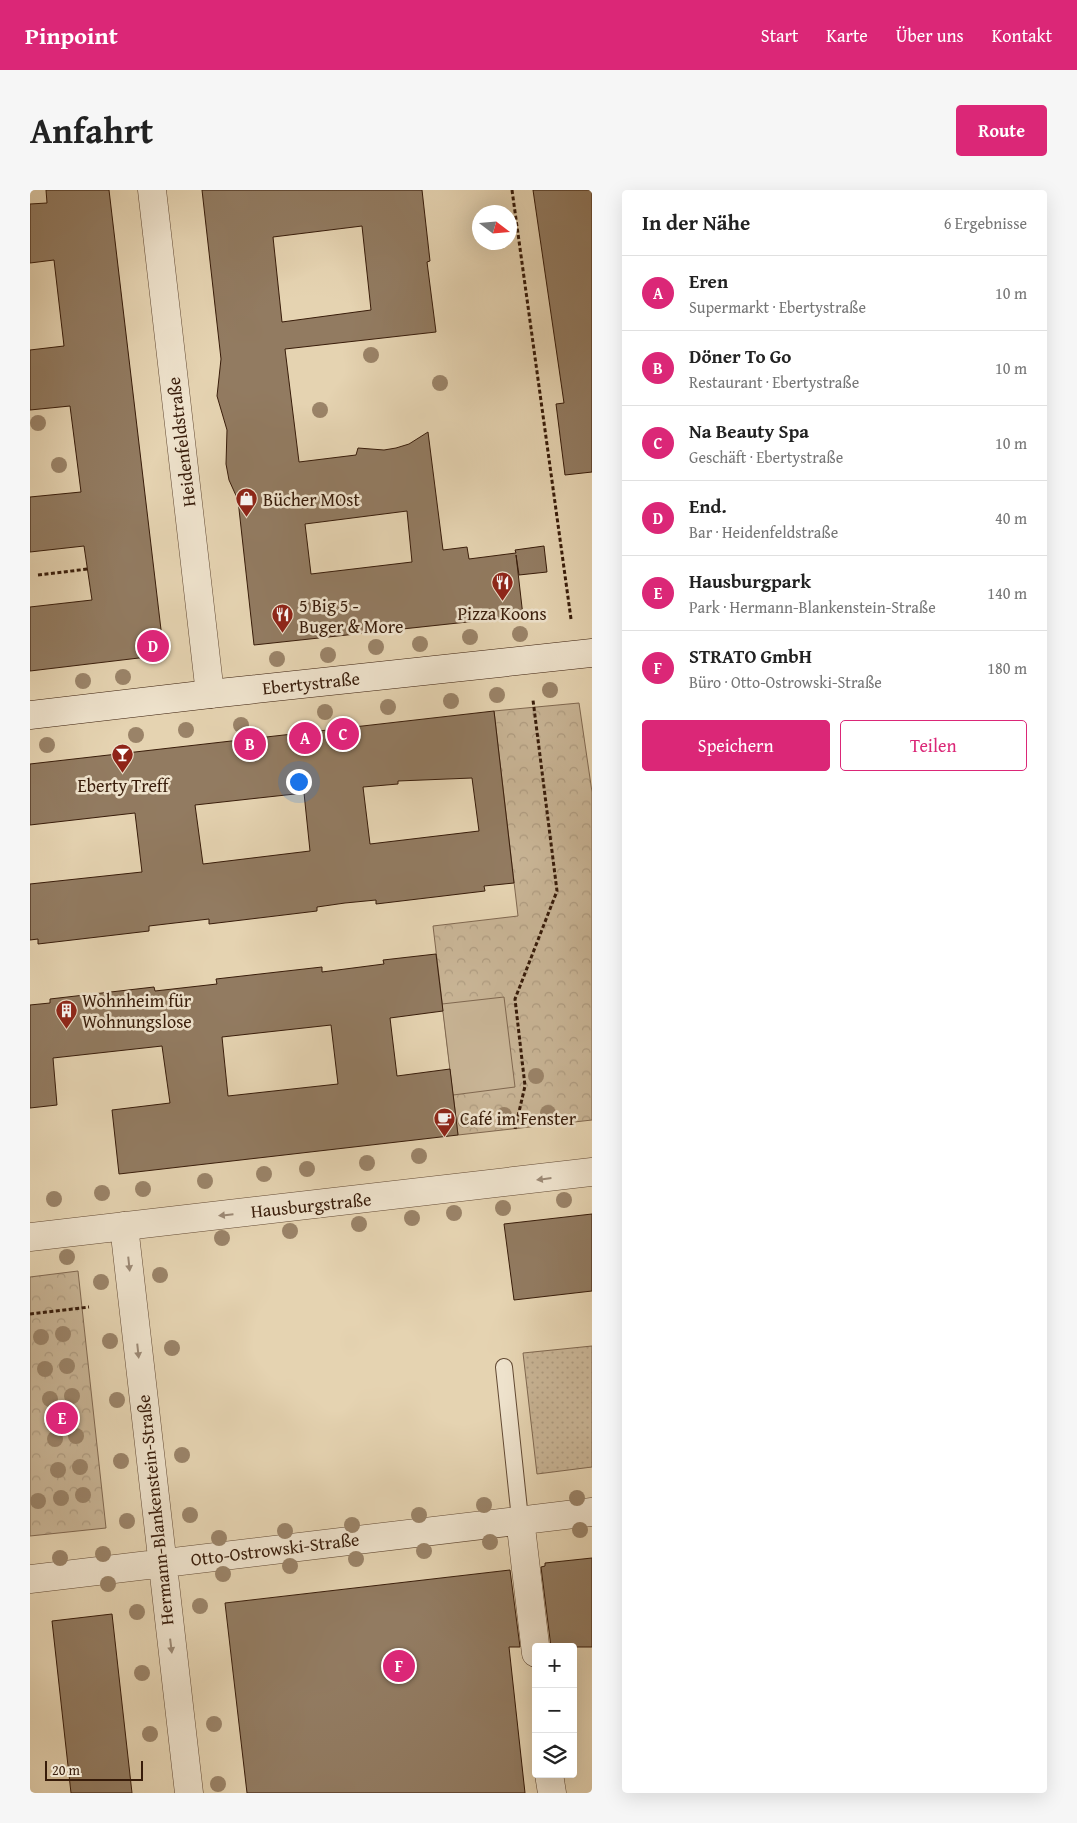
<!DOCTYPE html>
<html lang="de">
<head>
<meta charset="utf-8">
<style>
	body { margin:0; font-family:"Gentium Book Plus",serif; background:#f6f6f6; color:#222 }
	.controls { position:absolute; right:15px; bottom:15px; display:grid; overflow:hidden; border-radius:5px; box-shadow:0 5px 20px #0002 }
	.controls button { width:45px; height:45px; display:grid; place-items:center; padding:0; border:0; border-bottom:1px solid #e0e0e0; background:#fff; color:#222; font:25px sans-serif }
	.compass { position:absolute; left:442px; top:15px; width:45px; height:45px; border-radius:50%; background:#fff; box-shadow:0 5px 20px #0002; rotate:106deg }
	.scale { position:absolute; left:15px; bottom:12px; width:98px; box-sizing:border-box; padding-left:5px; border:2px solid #381c0a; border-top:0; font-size:14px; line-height:18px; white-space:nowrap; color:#381c0a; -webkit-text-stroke:4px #eee2cc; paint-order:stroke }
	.you { position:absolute; left:268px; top:591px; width:18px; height:18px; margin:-12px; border:4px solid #fff; border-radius:50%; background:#1a73e8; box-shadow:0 0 0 8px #1a73e833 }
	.badge { display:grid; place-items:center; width:32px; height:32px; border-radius:50%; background:#db2777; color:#fff; font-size:16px; font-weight:700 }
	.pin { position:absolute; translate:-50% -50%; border:2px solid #fff; box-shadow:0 1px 5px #0006 }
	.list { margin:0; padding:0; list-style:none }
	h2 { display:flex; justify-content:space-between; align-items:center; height:65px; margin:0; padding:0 20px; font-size:21px }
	h2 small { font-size:16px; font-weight:400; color:#767676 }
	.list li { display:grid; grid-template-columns:32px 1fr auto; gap:15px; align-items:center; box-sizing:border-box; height:75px; padding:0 20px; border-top:1px solid #e0e0e0 }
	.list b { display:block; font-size:19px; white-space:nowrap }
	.list p { margin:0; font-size:16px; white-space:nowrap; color:#767676 }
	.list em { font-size:16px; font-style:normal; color:#767676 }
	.actions { display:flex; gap:10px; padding:15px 20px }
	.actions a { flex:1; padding:11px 0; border:1px solid #db2777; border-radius:5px; text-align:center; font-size:18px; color:#db2777 }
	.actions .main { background:#db2777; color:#fff }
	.icon { flex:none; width:28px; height:28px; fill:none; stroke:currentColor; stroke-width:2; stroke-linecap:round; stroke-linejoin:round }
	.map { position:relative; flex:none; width:562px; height:1603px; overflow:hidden; border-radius:5px }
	header { display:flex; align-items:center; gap:30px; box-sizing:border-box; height:70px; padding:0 25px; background:#db2777; color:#fff }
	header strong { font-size:24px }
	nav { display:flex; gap:28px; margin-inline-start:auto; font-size:18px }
	.intro { display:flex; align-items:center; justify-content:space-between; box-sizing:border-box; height:120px; padding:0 30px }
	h1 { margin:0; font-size:35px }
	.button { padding:12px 22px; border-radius:5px; background:#db2777; color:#fff; font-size:18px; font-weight:700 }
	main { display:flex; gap:30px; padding:0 30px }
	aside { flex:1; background:#fff; border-radius:5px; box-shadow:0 5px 20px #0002 }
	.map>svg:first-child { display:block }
	.grass { fill:url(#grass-dots); stroke:#806850 }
	.park { fill:url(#park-crowns); stroke:#806850 }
	.garden { fill:#c8b495; stroke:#806850 }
	.building { fill:#927b61; stroke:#381c0a; fill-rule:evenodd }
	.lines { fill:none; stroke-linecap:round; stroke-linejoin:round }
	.lane-casing { stroke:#634a34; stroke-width:18 }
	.street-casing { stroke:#634a34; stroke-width:29 }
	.secondary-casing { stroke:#381c0a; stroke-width:29 }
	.path { stroke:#381c0a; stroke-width:3; stroke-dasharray:4 2.5; stroke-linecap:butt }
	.lane { stroke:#eee2cc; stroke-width:16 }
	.street { stroke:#eee2cc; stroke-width:28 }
	.secondary { stroke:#eee2cc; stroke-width:28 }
	.tree { fill:#9a8368 }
	.oneway { fill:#9c8975 }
	.labels { text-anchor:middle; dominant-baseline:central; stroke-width:5; stroke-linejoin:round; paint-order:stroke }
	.street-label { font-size:18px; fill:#381c0a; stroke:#eee2cc }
	.poi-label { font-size:18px; fill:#381c0a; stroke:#eee2cc; text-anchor:start }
</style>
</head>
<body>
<header>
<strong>Pinpoint</strong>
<nav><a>Start</a><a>Karte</a><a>Über uns</a><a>Kontakt</a></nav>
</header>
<div class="intro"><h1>Anfahrt</h1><a class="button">Route</a></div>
<main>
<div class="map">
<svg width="562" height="1603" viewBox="0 0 562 1603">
	<defs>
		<pattern id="grass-dots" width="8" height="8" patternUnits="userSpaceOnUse" patternTransform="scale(1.25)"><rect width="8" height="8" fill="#c8b495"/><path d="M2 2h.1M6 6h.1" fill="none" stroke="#ad9a7f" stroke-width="1.8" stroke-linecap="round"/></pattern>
		<pattern id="park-crowns" width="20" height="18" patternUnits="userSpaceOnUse" patternTransform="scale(1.25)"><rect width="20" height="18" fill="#c8b495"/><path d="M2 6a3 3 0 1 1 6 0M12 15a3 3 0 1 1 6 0" fill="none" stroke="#ad9a7f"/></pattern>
	</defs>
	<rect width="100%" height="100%" fill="#e5d3b1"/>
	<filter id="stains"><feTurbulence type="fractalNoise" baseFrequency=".004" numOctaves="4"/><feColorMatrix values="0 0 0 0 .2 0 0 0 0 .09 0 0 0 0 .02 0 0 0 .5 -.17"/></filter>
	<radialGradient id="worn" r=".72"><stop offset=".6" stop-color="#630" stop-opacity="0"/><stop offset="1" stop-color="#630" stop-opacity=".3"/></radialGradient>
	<path class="grass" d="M562,1156V1277L507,1284L493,1163Z"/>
	<path class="park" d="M549,513L562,602V930L428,945L403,736L488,726L464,521Z
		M48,1081L76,1338L0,1346V1087Z"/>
	<path class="garden" d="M474,807L485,897L423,905L412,814Z"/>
	<path class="building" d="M16,0H79L134,465L0,481V417L62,410L54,356L0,362V307L51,302L40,216L0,220V160L34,156L24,70L0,73V14L17,13Z
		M172,0H392L400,71L397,72L406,142L255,159L269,272L326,265L328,258L354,260L366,258L379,254L398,242L413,360L437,357L439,369L486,363L485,360L514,356L517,382L489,385L486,365L493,426L224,455L208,310L199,290L196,274L197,240L187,206L191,169ZM332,36L341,120L252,132L243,47ZM377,321L382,372L281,384L275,334Z
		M503,0H562V282L535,285L526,214L534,213Z
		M464,521L484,693L454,696L455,701L346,714V710L315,713L287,717V721L179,734V729L119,736V741L8,754V749L0,750V694L112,682L105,623L0,635V574ZM442,588L449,641L340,654L333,597L368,594V591ZM274,603L280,661L173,674L165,615Z
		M406,764L413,821L360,828L367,886L420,879L428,945L89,984L82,920L140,913L132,856L23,868L27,915L0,918V815L20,813V809L124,797L125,801L187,794L186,789L292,777V782L354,774L353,770ZM301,835L308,894L198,906L192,847Z
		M562,1024V1101L484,1110L474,1034Z
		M562,1368V1457H521L511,1377L515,1376V1373Z
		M480,1380L490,1457H479L495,1603H217L195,1413Z
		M82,1424L102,1603H41L22,1431Z"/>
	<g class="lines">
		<defs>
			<path id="lane" d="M474,1177L490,1329"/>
			<path id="street" d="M122,0L180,504
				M94,1036L159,1603
				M0,1047L562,982
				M490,1329L506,1463
				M0,1389L562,1322
				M519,1584L522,1603"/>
			<path id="secondary" d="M0,525L180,504L562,463"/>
		</defs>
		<use href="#lane" class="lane-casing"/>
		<use href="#street" class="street-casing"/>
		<use href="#secondary" class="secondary-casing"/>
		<path class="path" d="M482,0L541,429
			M8,385L58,379
			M485,939L495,896L485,809L527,701L503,510
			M0,1124L59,1117"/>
		<use href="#lane" class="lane"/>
		<use href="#street" class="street"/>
		<use href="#secondary" class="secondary"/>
	</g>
	<g class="tree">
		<circle cx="341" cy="165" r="8"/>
		<circle cx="410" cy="193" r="8"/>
		<circle cx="290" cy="220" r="8"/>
		<circle cx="8" cy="233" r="8"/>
		<circle cx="29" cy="275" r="8"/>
		<circle cx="490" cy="444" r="8"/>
		<circle cx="440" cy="447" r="8"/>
		<circle cx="390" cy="454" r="8"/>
		<circle cx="346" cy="457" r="8"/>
		<circle cx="298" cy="465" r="8"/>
		<circle cx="247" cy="469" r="8"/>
		<circle cx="93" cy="487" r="8"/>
		<circle cx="53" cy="491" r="8"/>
		<circle cx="520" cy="500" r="8"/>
		<circle cx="467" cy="505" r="8"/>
		<circle cx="421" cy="511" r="8"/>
		<circle cx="358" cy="517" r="8"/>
		<circle cx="295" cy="522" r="8"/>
		<circle cx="211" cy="535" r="8"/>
		<circle cx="156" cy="540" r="8"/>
		<circle cx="106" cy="545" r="8"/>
		<circle cx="17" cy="555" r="8"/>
		<circle cx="506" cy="886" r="8"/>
		<circle cx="518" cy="923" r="8"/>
		<circle cx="474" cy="925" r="8"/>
		<circle cx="435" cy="930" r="8"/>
		<circle cx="389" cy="966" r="8"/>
		<circle cx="337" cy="973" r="8"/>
		<circle cx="277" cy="979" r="8"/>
		<circle cx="234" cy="984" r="8"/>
		<circle cx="175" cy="991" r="8"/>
		<circle cx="113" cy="999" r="8"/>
		<circle cx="72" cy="1003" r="8"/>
		<circle cx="24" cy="1009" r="8"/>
		<circle cx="534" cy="1010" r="8"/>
		<circle cx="473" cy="1018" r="8"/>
		<circle cx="424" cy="1023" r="8"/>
		<circle cx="382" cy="1028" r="8"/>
		<circle cx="329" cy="1034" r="8"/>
		<circle cx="260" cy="1041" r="8"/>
		<circle cx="192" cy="1048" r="8"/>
		<circle cx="37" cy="1067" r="8"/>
		<circle cx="130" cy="1085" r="8"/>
		<circle cx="71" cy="1092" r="8"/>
		<circle cx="33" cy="1144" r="8"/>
		<circle cx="11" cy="1147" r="8"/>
		<circle cx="80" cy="1151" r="8"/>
		<circle cx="142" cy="1158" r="8"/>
		<circle cx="37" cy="1176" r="8"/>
		<circle cx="15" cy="1179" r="8"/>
		<circle cx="42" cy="1206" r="8"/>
		<circle cx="20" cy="1209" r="8"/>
		<circle cx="87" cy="1210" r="8"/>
		<circle cx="46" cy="1246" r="8"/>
		<circle cx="25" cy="1249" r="8"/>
		<circle cx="152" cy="1265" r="8"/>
		<circle cx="91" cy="1271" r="8"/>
		<circle cx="50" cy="1277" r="8"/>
		<circle cx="28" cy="1280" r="8"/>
		<circle cx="53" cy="1305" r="8"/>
		<circle cx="31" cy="1308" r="8"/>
		<circle cx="547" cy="1308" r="8"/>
		<circle cx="8" cy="1311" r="8"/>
		<circle cx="454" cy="1315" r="8"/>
		<circle cx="160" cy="1325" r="8"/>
		<circle cx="389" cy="1325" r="8"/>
		<circle cx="97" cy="1331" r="8"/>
		<circle cx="322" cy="1335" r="8"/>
		<circle cx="550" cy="1340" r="8"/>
		<circle cx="255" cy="1341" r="8"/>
		<circle cx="189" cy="1348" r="8"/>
		<circle cx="460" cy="1352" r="8"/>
		<circle cx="394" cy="1361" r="8"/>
		<circle cx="73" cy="1364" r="8"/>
		<circle cx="30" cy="1368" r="8"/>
		<circle cx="326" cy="1369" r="8"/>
		<circle cx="260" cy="1376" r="8"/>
		<circle cx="193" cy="1384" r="8"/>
		<circle cx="78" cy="1394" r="8"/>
		<circle cx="170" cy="1416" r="8"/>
		<circle cx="107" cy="1422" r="8"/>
		<circle cx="112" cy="1483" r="8"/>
		<circle cx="184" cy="1534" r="8"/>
		<circle cx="120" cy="1544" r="8"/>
		<circle cx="188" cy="1594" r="8"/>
	</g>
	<defs><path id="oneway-solid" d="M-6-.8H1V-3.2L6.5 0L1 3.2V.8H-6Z" transform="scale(1.25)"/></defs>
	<g class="oneway">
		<use href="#oneway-solid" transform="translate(514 989) rotate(173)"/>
		<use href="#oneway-solid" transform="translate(196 1025) rotate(174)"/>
		<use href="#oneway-solid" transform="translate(99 1074) rotate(84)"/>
		<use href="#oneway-solid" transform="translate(108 1161) rotate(84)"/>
		<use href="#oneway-solid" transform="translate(141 1456) rotate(83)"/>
	</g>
	<defs>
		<symbol id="shop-pin" viewBox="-11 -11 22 30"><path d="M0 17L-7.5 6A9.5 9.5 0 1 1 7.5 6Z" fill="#8f2418" stroke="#eee2cc"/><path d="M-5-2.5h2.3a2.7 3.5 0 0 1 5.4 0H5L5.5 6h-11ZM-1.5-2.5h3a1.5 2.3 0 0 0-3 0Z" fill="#fff"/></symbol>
		<symbol id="restaurant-pin" viewBox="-11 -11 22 30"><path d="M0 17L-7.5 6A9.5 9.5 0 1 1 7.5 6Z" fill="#8f2418" stroke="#eee2cc"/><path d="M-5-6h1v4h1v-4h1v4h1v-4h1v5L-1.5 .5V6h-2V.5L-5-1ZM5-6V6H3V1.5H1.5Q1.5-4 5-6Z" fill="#fff"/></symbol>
		<symbol id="bar-pin" viewBox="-11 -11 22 30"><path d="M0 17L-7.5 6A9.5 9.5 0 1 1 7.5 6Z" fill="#8f2418" stroke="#eee2cc"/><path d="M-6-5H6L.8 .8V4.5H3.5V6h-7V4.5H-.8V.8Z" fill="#fff"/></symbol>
		<symbol id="building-pin" viewBox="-11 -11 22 30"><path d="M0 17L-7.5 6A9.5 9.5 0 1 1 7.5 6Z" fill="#8f2418" stroke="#eee2cc"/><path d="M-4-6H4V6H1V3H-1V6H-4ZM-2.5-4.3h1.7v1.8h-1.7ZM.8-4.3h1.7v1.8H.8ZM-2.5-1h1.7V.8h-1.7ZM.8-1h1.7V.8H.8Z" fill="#fff"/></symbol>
		<symbol id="cafe-pin" viewBox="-11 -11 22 30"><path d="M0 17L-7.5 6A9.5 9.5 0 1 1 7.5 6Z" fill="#8f2418" stroke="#eee2cc"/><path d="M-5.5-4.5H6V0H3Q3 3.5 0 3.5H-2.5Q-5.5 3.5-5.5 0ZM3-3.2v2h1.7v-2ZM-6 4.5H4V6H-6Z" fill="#fff"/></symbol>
	</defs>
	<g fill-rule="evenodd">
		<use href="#shop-pin" x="204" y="296" width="25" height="34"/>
		<use href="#restaurant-pin" x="460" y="380" width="25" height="34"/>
		<use href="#restaurant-pin" x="240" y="412" width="25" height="34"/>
		<use href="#bar-pin" x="80" y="552" width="25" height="34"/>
		<use href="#building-pin" x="24" y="808" width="25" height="34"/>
		<use href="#cafe-pin" x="402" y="916" width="25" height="34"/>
	</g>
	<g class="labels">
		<g class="street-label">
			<text transform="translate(151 252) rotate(-97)">Heidenfeldstraße</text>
			<text transform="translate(281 493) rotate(-6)">Ebertystraße</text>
			<text transform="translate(281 1015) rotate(-6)">Hausburgstraße</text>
			<text transform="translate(125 1320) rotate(-96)">Hermann-Blankenstein-Straße</text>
			<text transform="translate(245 1359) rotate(-7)">Otto-Ostrowski-Straße</text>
		</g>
		<g class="poi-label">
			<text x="233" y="309">Bücher MOst</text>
			<text x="269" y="415">5 Big 5 -<tspan x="269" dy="21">Buger &amp; More</tspan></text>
			<text x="472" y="423" text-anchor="middle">Pizza Koons</text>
			<text x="93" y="595" text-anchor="middle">Eberty Treff</text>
			<text x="52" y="810">Wohnheim für<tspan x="52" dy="21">Wohnungslose</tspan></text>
			<text x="430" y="928">Café im Fenster</text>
		</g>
	</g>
	<rect width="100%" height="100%" filter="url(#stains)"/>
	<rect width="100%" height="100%" fill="url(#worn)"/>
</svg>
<div class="controls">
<button>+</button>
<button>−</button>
<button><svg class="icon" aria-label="layers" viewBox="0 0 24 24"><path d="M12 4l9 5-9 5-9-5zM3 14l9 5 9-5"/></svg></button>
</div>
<svg class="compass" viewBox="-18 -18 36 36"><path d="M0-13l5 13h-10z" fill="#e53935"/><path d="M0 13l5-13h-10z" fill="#767676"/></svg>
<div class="scale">20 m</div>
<div class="you"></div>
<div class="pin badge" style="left:275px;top:548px">A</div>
<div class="pin badge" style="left:220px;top:554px">B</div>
<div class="pin badge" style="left:313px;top:544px">C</div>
<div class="pin badge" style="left:123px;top:456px">D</div>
<div class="pin badge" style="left:32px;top:1228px">E</div>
<div class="pin badge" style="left:369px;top:1476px">F</div>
</div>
<aside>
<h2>In der Nähe<small>6 Ergebnisse</small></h2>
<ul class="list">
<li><span class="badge">A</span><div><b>Eren</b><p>Supermarkt · Ebertystraße</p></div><em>10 m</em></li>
<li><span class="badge">B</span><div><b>Döner To Go</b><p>Restaurant · Ebertystraße</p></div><em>10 m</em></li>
<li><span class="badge">C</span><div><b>Na Beauty Spa</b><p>Geschäft · Ebertystraße</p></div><em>10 m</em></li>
<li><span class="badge">D</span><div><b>End.</b><p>Bar · Heidenfeldstraße</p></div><em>40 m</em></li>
<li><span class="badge">E</span><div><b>Hausburgpark</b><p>Park · Hermann-Blankenstein-Straße</p></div><em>140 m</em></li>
<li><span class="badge">F</span><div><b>STRATO GmbH</b><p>Büro · Otto-Ostrowski-Straße</p></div><em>180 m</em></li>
</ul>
<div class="actions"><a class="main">Speichern</a><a>Teilen</a></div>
</aside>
</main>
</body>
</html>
